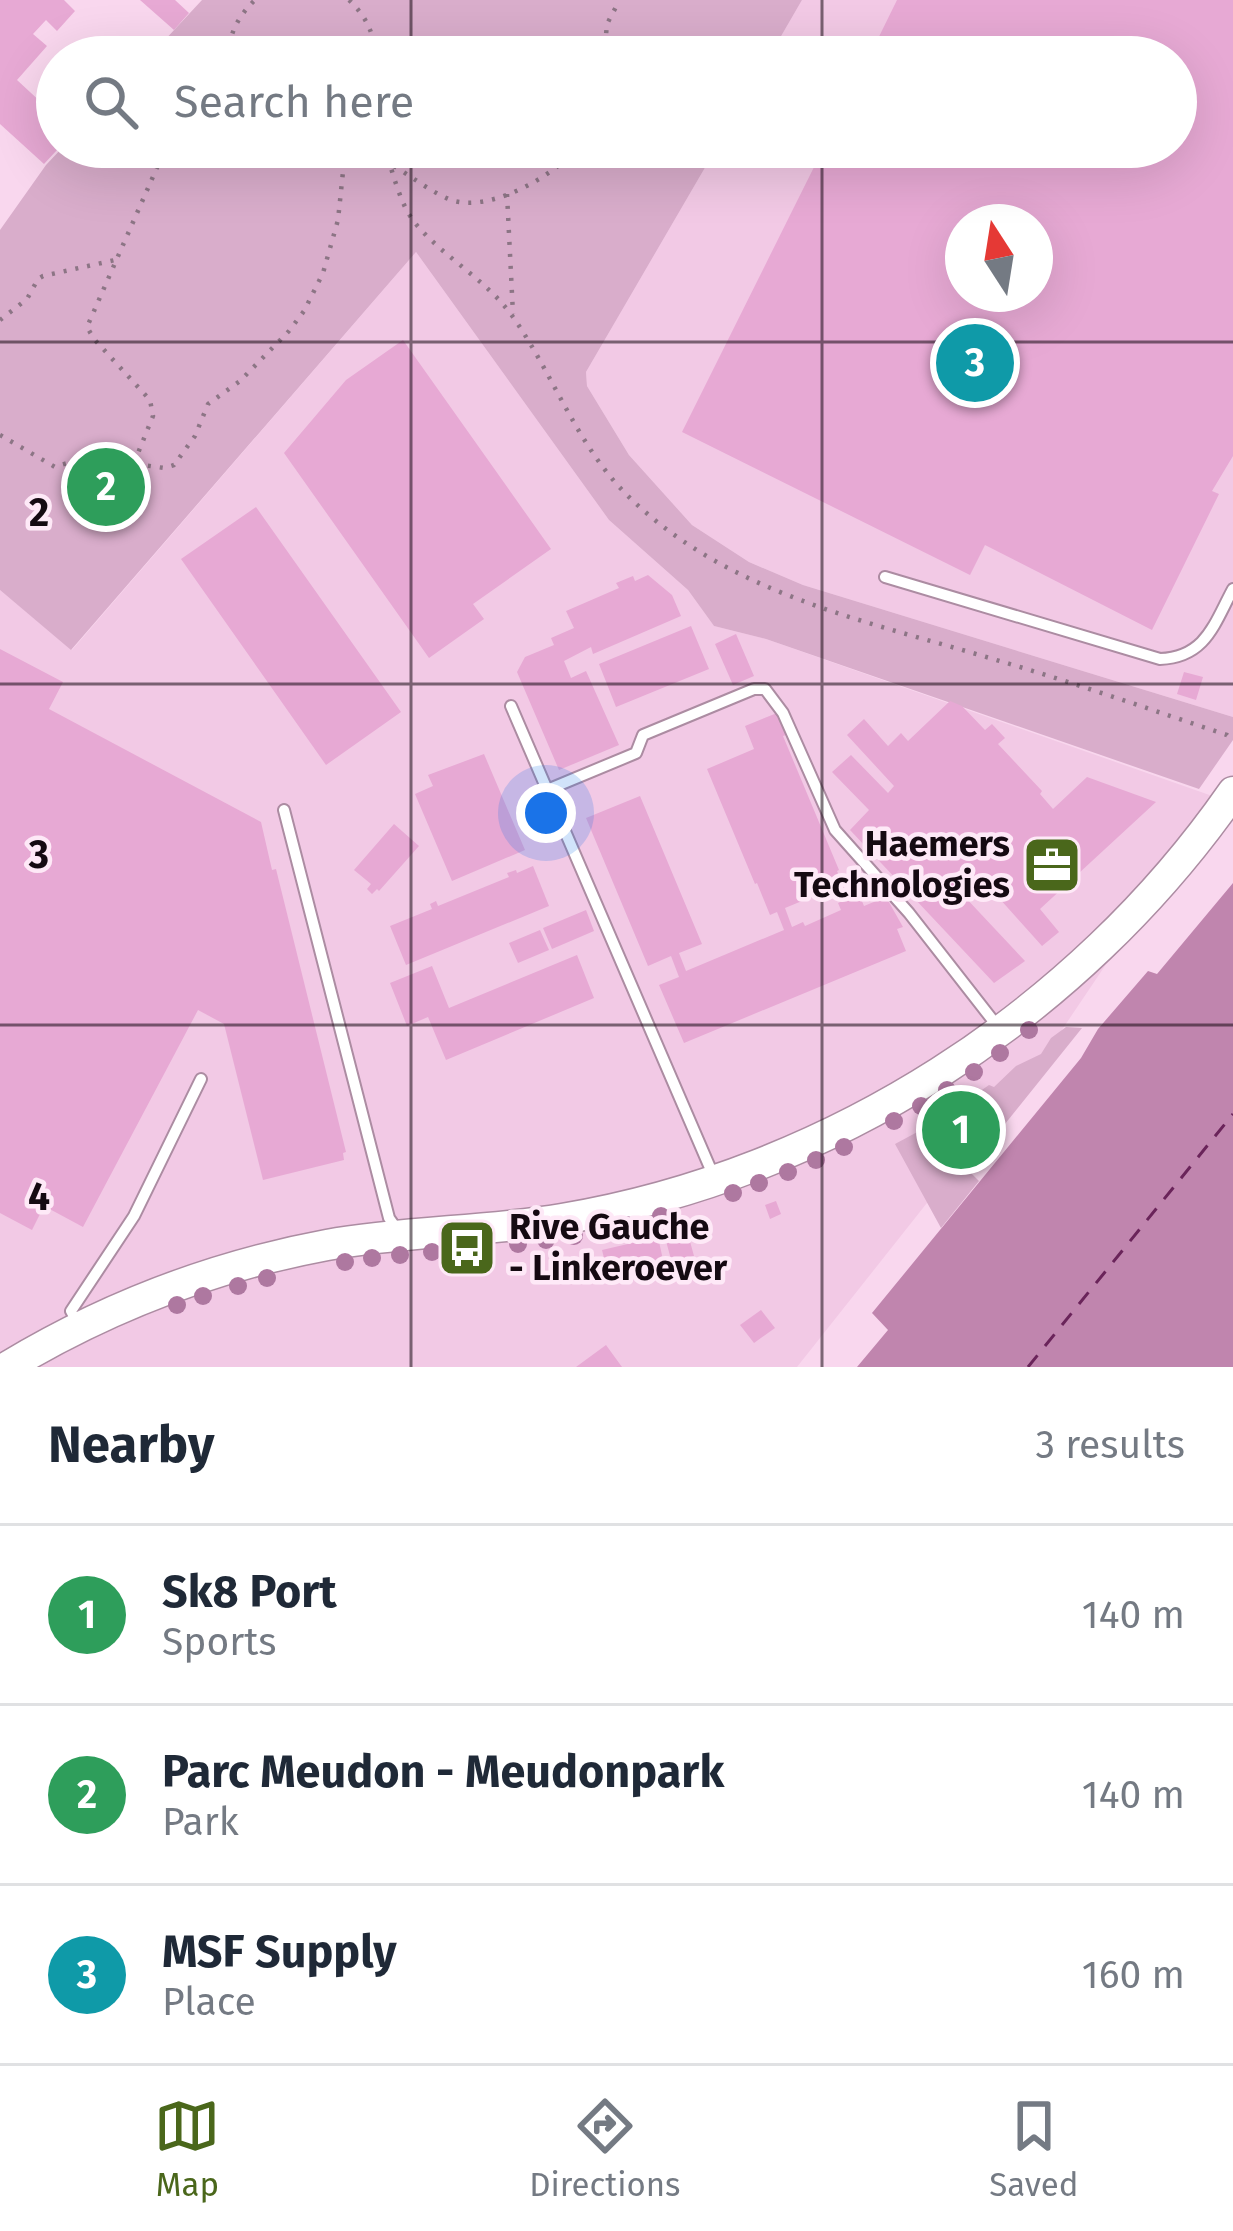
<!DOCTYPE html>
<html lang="en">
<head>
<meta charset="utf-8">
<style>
	body { margin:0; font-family:"Fira Sans",sans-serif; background:#f6f6f7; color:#1f2937 }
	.compass { position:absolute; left:945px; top:204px; width:108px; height:108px; border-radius:50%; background:#fff; box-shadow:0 12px 48px #0002; rotate:348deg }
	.you { position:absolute; left:546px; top:813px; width:42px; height:42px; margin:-30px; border:9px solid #fff; border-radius:50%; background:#1a73e8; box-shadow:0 0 0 18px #1a73e833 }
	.badge { display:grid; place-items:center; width:78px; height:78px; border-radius:50%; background:#4a671b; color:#fff; font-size:39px; font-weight:700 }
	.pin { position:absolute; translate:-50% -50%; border:6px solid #fff; box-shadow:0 3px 12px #0006 }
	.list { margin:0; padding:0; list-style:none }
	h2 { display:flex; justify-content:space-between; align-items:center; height:156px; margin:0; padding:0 48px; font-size:51px }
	h2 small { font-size:39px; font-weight:400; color:#747a83 }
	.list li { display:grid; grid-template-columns:78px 1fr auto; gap:36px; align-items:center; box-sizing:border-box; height:180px; padding:0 48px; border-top:3px solid #e0e1e3 }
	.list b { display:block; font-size:45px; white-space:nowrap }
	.list p { margin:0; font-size:39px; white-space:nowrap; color:#747a83 }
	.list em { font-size:39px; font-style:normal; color:#747a83 }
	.icon { flex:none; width:66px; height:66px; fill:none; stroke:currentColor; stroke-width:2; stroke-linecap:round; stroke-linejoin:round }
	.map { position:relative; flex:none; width:1233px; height:1367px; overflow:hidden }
	.search { position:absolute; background:#fff; box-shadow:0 12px 48px #0002; left:36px; right:36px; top:36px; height:132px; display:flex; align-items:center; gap:30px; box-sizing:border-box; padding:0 42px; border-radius:66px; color:#747a83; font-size:45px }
	.sheet { height:696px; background:#fff }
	nav { display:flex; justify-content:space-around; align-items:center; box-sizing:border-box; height:168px; border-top:3px solid #e0e1e3; background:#fff; font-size:33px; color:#747a83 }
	nav a { display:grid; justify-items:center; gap:6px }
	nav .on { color:#4a671b }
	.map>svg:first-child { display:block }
	.built { fill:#f2c9e5; fill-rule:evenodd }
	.green { fill:#d9adcb }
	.water { fill:#c085ae }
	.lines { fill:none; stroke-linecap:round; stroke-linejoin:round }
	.ferry { stroke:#6a245a; stroke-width:3; stroke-dasharray:15 12; stroke-linecap:butt }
	.building { fill:#e7a9d4; fill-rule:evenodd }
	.lane-casing { stroke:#ac8ca2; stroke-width:14 }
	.secondary-casing { stroke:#ac8ca2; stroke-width:33 }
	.path { stroke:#8c7585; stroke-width:4.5; stroke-dasharray:3 9; stroke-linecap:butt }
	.lane { stroke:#fff; stroke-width:10 }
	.secondary { stroke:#fff; stroke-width:30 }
	.tree { fill:#ae78a0 }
	.grid { fill:none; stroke:#150a12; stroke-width:3; stroke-opacity:0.55 }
	.labels { text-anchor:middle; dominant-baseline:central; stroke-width:9; stroke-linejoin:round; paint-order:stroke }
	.poi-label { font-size:36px; font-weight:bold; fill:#150a12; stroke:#fee9f7; text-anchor:end }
	.grid-label { font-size:39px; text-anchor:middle; font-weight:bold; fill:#150a12; stroke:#fee9f7; stroke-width:9; stroke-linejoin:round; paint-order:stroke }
</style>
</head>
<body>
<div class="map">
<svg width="1233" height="1367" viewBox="0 0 1233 1367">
	<rect width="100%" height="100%" fill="#f9d7ee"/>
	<path class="built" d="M802,0H1233V717L803,585L749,562L692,525L629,455L587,386L586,372L717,147H1176V57H769ZM963,222H1035V294H963Z
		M416,252L609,520L688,590L714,626L766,639L1218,798L1049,1049L797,1367H0V590L72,650Z"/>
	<path class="green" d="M202,0H802L769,57H149Z
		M63,147H717L586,372L587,386L629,455L692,525L749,562L803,585L1233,717V740L1199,789L766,639L714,626L688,590L609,520L416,252L71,650L0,590V230L46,165Z
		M1066,1027L1082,1028L968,1170L979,1181L941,1228L895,1144L936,1122L989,1085L994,1087L1016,1066L1041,1054L1051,1038Z"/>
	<path class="water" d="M1233,883V1367H857L888,1330L872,1313L1081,1058L1098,1029L1148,971L1157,974Z"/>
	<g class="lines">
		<path class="ferry" d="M1028,1367L1233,1114"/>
	</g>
	<path class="building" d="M0,0H64L75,11L57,31L46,20L33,34L47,46L17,80L57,117V150L44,164L0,124Z
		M140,0H175L189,13L174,30Z
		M897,0H1233V456L1212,491L1219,494L1152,630L985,545L970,575L682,432L824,147H1176V57H869ZM963,222H1035V294H963Z
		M153,36L161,44L146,57L139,50Z
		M403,340L551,549L473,604L484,619L429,658L284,453L346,380Z
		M256,507L401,712L326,765L181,559Z
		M648,575L672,595L681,616L593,654L591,647L564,661L571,678L586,671L619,745L559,770L517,672L525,657L554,645L551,638L574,628L566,611L619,588L616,583L633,576L635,581Z
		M691,626L709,669L616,707L599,664Z
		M736,634L754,676L733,685L715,644Z
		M0,649L63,682L49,709L261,822L272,870L276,869L346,1152L343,1153L344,1160L263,1180L224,1024L198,1010L83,1227L44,1206L32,1230L0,1213Z
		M1184,672L1203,677L1196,700L1177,694Z
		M950,701L962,706L985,730L992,724L1005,738L998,744L1042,791L1040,794L1053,809L1087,777L1156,802L1040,909L1059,932L1042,946L982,879L964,896L1025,961L994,983L850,830L869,810L832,772L851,755L888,793L894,786L847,735L864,719L888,746L901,733L908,741Z
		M777,713L786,735L783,736L839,870L837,871L843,884L785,908L792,927L803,922L805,926L841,910L838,903L859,894L864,906L886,897L903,927L897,929L906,951L684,1043L659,985L679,977L671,956L648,966L586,818L640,796L702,944L679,953L686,971L784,930L777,912L770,915L757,883L755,884L707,769L754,749L745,726Z
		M484,754L525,850L452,881L415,794L433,786L428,775Z
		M394,824L419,846L379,891L377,889L372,894L367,889L371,884L354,870Z
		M533,866L549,906L406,965L390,926L432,909L430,904L436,901L438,906L509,877L507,873L516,870L517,873Z
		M586,910L594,931L552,949L543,928Z
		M540,930L549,950L518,963L509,943Z
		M577,955L594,998L446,1060L428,1017L407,1026L390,983L432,966L449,1008Z
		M776,1201L781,1214L770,1219L765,1205Z
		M688,1234L694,1256L672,1263L666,1241Z
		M658,1237L665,1269L610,1282L602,1250Z
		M761,1310L775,1328L754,1343L740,1325Z
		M606,1345L622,1367H576Z"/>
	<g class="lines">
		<defs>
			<path id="lane" d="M885,577L1160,659C1206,657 1214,624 1233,589
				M511,706L714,1177
				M547,790L636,753L643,735L754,689H765L783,713L835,830L909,913L998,1027
				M284,810L389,1218L396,1228
				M78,1324L71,1311L134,1216L201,1079"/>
			<path id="secondary" d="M7,1367C105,1308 214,1266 327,1245C405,1231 484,1232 562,1219C830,1174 1078,1015 1233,792"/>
		</defs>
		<use href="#lane" class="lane-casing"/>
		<use href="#secondary" class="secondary-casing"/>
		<path class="path" d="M349,0C366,16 374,33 376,57
			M227,57C230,33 238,16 255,0
			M604,57L607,24L618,3L617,0
			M384,147C393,171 399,203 415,223C443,257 487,280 513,317C553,374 576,443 625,493C724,593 863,620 993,659C1072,682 1149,709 1227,735L1233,741
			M394,166C412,177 431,192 451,200C490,213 554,176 578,147
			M507,194L513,314
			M0,320L27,299L38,279L43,276L115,260
			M0,435L55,467C81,457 106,460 134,463L153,416L150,400L94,339L87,327L166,147
			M136,464L164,468L174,465L195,436L208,404L240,381L289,331L304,311L323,273L338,220L344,162L343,147"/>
		<use href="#lane" class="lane"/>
		<use href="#secondary" class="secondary"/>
	</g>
	<g class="tree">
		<circle cx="1029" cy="1030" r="9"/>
		<circle cx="1000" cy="1053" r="9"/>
		<circle cx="974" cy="1072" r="9"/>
		<circle cx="947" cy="1090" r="9"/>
		<circle cx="921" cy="1106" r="9"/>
		<circle cx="894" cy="1121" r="9"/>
		<circle cx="844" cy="1147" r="9"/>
		<circle cx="816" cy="1160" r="9"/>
		<circle cx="788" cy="1172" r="9"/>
		<circle cx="759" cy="1183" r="9"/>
		<circle cx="733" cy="1193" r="9"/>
		<circle cx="661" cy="1216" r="9"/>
		<circle cx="627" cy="1225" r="9"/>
		<circle cx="574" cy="1236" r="9"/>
		<circle cx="546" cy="1240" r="9"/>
		<circle cx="518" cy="1244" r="9"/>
		<circle cx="432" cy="1252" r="9"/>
		<circle cx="400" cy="1255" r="9"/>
		<circle cx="372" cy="1258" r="9"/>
		<circle cx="345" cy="1262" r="9"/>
		<circle cx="267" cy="1278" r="9"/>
		<circle cx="238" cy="1286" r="9"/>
		<circle cx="203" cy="1296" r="9"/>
		<circle cx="177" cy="1305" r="9"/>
	</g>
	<path class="grid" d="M411,0V57M822,0V57M411,147V1367M822,147V1367M0,342H1233M0,684H1233M0,1025H1233"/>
	<defs>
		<symbol id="office-square" viewBox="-11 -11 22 22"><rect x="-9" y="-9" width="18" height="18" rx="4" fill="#4a671b" stroke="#fee9f7"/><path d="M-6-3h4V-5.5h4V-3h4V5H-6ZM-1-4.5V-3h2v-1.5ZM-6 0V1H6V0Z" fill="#fff"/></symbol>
		<symbol id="bus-square" viewBox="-11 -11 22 22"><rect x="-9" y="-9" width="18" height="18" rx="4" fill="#4a671b" stroke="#fee9f7"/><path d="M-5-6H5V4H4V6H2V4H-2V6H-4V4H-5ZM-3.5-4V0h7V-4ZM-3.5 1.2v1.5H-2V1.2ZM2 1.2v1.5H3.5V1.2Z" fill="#fff"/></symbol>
	</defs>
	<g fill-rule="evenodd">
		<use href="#office-square" x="1019" y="832" width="66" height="66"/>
		<use href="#bus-square" x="434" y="1215" width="66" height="66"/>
	</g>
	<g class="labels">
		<g class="poi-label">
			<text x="1010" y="844">Haemers<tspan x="1010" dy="41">Technologies</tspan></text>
			<text x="509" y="1227" text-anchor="start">Rive Gauche<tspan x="509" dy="41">- Linkeroever</tspan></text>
		</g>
	</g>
	<g class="grid-label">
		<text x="39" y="526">2</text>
		<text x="39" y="868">3</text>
		<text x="39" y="1210">4</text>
	</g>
</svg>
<svg class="compass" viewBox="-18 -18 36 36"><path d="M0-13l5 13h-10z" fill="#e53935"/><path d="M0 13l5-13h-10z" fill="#747a83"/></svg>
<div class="you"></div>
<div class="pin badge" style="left:961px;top:1130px;background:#2e9e5b">1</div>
<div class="pin badge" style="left:106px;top:487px;background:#2e9e5b">2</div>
<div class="pin badge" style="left:975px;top:363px;background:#0f9aa8">3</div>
<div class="search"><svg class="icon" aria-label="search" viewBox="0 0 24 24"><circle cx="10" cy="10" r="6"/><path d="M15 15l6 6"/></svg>Search here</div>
</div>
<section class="sheet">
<h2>Nearby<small>3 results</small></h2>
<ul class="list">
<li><span class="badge" style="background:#2e9e5b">1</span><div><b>Sk8 Port</b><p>Sports</p></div><em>140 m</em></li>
<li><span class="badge" style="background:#2e9e5b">2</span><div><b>Parc Meudon - Meudonpark</b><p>Park</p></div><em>140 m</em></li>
<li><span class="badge" style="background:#0f9aa8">3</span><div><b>MSF Supply</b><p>Place</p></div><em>160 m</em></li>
</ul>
</section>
<nav>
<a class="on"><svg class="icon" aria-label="map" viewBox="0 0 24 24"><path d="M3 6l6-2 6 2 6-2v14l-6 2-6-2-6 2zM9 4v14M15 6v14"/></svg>Map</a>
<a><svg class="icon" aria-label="directions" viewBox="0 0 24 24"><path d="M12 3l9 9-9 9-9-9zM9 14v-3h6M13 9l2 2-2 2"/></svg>Directions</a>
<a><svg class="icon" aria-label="saved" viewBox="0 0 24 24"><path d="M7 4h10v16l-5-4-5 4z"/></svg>Saved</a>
</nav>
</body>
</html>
